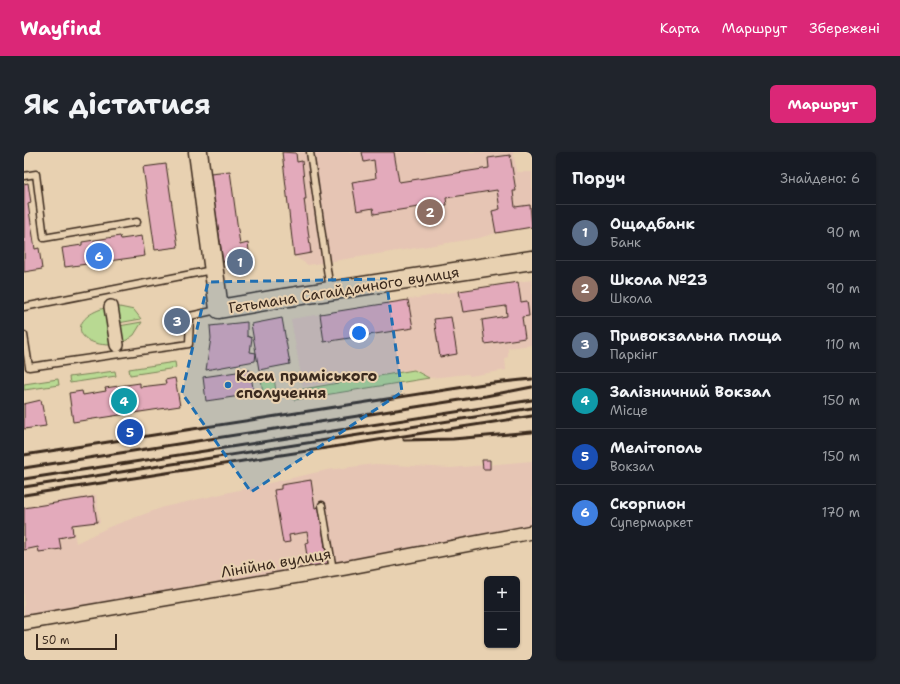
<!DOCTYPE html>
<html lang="uk">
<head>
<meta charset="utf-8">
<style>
	body { margin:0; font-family:"Shantell Sans",sans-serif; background:#20242c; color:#f1f3f6 }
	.controls { position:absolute; right:12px; bottom:12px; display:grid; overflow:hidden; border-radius:6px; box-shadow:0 1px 3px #0004 }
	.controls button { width:36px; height:36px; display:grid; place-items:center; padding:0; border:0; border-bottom:1px solid #363941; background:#171b24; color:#f1f3f6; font:20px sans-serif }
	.scale { position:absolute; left:12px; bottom:10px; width:81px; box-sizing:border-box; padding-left:4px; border:2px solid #3b2a1e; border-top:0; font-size:11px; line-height:14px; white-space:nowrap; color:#3b2a1e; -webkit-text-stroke:3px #e8d1b1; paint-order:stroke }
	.you { position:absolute; left:335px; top:181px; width:14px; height:14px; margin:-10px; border:3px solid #fff; border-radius:50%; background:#1a73e8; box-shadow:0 0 0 6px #1a73e833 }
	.badge { display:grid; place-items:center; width:26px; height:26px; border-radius:50%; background:#db2777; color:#fff; font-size:13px; font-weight:700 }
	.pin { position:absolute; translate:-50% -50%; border:2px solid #fff; box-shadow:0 1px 4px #0006 }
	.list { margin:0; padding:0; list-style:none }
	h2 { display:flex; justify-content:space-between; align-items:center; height:52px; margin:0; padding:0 16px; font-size:17px }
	h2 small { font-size:13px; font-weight:400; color:#9ea1a6 }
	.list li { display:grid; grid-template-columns:26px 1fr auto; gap:12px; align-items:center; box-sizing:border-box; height:56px; padding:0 16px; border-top:1px solid #363941 }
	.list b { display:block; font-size:15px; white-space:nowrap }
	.list p { margin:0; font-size:13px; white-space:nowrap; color:#9ea1a6 }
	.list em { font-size:13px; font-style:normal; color:#9ea1a6 }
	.map { position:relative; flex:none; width:508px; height:508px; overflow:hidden; border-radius:6px }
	header { display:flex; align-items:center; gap:24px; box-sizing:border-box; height:56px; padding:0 20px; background:#db2777; color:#fff }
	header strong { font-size:19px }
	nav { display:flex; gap:22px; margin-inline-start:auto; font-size:14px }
	.intro { display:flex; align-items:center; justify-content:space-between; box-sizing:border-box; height:96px; padding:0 24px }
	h1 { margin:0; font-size:28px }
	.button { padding:10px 18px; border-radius:6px; background:#db2777; color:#fff; font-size:14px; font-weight:700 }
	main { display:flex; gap:24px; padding:0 24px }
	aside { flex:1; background:#171b24; border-radius:6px; box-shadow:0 1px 3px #0004 }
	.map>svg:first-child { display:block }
	.built { fill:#e6c5b4 }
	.green { fill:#b8d992; stroke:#7a8258 }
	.building { fill:#e3aabb; stroke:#3b2a1e }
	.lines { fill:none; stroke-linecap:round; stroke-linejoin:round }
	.lane-casing { stroke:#3b2a1e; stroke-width:9 }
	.street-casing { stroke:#3b2a1e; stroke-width:16 }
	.secondary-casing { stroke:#3b2a1e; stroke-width:21 }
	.lane { stroke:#e8d1b1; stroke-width:6 }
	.street { stroke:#e8d1b1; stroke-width:13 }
	.secondary { stroke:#e8d1b1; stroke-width:18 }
	.rail { stroke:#3b2a1e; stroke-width:3 }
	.marked { fill:#1f6fb2; fill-opacity:0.2; stroke:#1f6fb2; stroke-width:3; stroke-dasharray:8 5; stroke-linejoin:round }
	.poi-dot { fill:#1f6fb2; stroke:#e8d1b1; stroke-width:1.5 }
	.labels { text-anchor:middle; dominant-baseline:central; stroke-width:4; stroke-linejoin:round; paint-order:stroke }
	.street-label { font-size:15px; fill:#3b2a1e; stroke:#e8d1b1 }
	.poi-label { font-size:15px; font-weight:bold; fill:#3b2a1e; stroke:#e8d1b1; text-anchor:start }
</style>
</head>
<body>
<header>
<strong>Wayfind</strong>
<nav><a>Карта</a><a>Маршрут</a><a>Збережені</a></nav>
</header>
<div class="intro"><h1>Як дістатися</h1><a class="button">Маршрут</a></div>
<main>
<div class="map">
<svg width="508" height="508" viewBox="0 0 508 508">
	<rect width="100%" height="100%" fill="#e8d1b1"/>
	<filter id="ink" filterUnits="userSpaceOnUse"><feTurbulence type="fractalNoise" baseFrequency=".025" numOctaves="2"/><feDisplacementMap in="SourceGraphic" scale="8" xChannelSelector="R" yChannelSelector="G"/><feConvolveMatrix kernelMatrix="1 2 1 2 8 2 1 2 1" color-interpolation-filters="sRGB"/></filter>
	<g filter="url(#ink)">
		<path class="built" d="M258,0H489L493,20H508V75L472,81L455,86L284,113L270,104Z
			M508,128V193L484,196V205L481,206L482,218L446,224L444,222L406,226L391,217L279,235L267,167L435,139Z
			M508,309V375L199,434L192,430H182L173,436L0,467V355L72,343L76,371L49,374L52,391L85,375L140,355L303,318L351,312L427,316Z"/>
		<path class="green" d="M91,154L110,158L117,167L94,171Z
			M84,155L89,193C49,194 44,165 84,155Z
			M118,170L110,183L97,192L95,174Z
			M151,210L152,216L106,223L105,217Z
			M390,218L405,226L270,248L268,239Z
			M91,219L92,224L46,231L45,225Z
			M250,225L252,240L239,242L237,227Z
			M34,227L35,233L0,238V232Z"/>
		<path class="building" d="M258,0L272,1L273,10L278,9L282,47H280L287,101L270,104Z
			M338,0H370L375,30L465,16L464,6L486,3L492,39H489L491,55L506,53L508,75L472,81L468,59L476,57L473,38L422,46L423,53L402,56L401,54L350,62L349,56L333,59L328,30L352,26L350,8L340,10Z
			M142,12L154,95L131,98L119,15Z
			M206,19L216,93L224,91L226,106L199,110L186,21Z
			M4,31L7,51L4,52L11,97L15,96L18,117L0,120V32Z
			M96,84L97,87L118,84L121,104L41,115L38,96L58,93V90Z
			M494,130L497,150L503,149L505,164L498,165L501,186L461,192L458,168L483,164L482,154L439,160L435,139Z
			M384,148L389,176L300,190L296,162Z
			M427,165L433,202L416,205L410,167Z
			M258,166L266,212L235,218L227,172Z
			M223,170V184L228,186L226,200L232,201L231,209L182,218L187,186L186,174Z
			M226,218L230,242L182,249L179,225Z
			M151,226L156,254L49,270L45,241L58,239L59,243L82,239L81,236L116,231V235L142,232L141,228Z
			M17,248L22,274L0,277V252Z
			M458,308H466V317H459Z
			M287,328L291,356L295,355L304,414L285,417L281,391L285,390L283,380L265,383L266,390L259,391L250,338L257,337V333Z
			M69,345L73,370L48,373L49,383L35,386L37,397L15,400L14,395L0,398V356Z"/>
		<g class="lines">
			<defs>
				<path id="lane" d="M286,0L306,138
					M0,24L12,22L20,86L113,70
					M0,155L188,118
					M0,183L5,215L165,192L166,164L193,158
					M298,353L309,418"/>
				<path id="street" d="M87,155L93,193
					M0,471L321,416L508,380"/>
				<path id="secondary" d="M174,0L195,157L259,146L508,108"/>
			</defs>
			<use href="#lane" class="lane-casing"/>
			<use href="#street" class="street-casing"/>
			<use href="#secondary" class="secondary-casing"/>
			<use href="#lane" class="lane"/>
			<use href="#street" class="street"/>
			<use href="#secondary" class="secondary"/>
			<path class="rail" d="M380,288L429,287L508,280
				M0,303L460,232L508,227
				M0,316L462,244L508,235
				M0,327L508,248
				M0,335L508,256
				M0,343L508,264"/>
		</g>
	</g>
	<path class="marked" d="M362,127L378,240L227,340L158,241L184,130Z"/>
	<circle class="poi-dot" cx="204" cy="233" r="4"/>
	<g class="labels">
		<g class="street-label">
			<text transform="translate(320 138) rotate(-9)">Гетьмана Сагайдачного вулиця</text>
			<text transform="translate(252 411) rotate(-10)">Лінійна вулиця</text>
		</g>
		<g class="poi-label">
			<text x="212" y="224">Каси приміського<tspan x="212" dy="17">сполучення</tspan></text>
		</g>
	</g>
</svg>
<div class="controls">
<button>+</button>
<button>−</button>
</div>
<div class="scale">50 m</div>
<div class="you"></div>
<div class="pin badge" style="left:216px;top:110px;background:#5c6f8a">1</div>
<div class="pin badge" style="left:406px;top:60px;background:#8d6e63">2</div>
<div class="pin badge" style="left:153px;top:169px;background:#5c6f8a">3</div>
<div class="pin badge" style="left:100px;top:249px;background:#0f9aa8">4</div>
<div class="pin badge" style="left:106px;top:280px;background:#1a4fb4">5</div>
<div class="pin badge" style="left:75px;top:104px;background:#3f7fe0">6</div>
</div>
<aside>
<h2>Поруч<small>Знайдено: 6</small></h2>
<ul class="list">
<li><span class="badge" style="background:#5c6f8a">1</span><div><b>Ощадбанк</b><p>Банк</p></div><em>90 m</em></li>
<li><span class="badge" style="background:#8d6e63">2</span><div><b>Школа №23</b><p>Школа</p></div><em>90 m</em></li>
<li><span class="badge" style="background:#5c6f8a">3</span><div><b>Привокзальна площа</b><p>Паркінг</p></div><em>110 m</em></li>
<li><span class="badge" style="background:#0f9aa8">4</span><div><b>Залізничний Вокзал</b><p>Місце</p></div><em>150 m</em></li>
<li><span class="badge" style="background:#1a4fb4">5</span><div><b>Мелітополь</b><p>Вокзал</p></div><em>150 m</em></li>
<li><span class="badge" style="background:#3f7fe0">6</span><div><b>Скорпион</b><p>Супермаркет</p></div><em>170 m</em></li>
</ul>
</aside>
</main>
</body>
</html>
